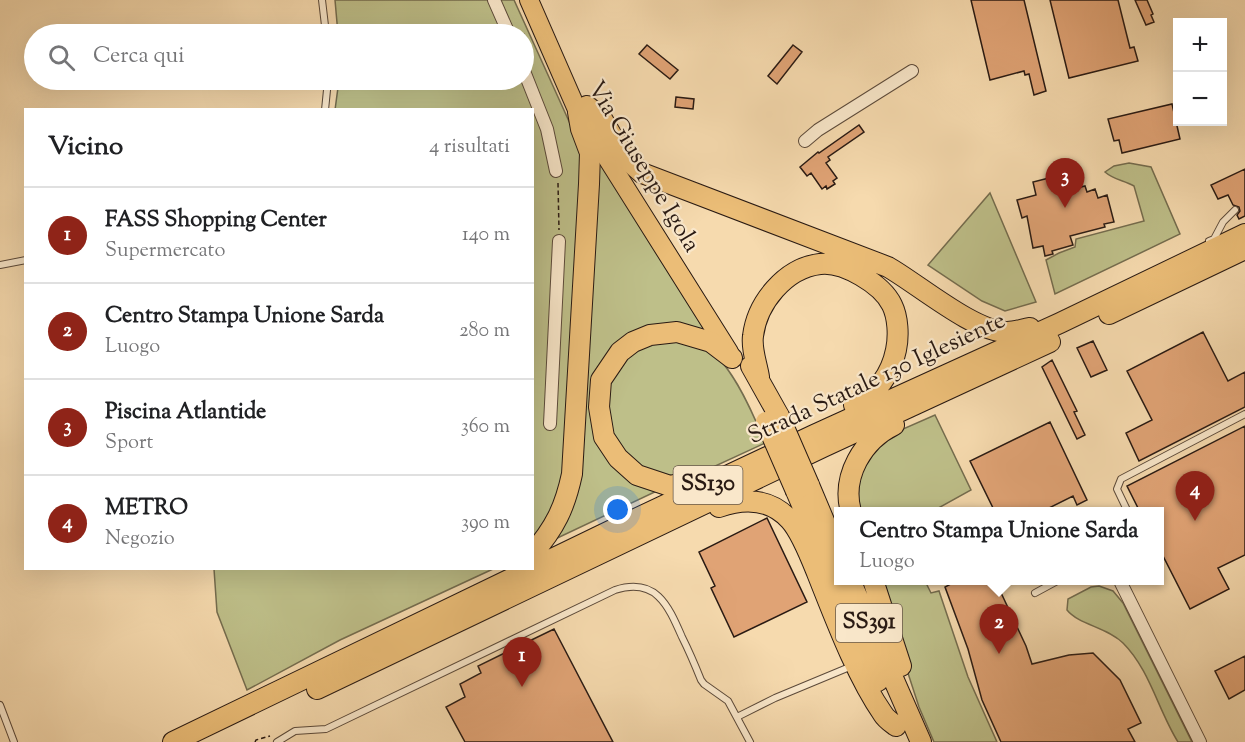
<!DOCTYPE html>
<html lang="it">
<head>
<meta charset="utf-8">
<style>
	body { margin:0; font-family:"Sorts Mill Goudy",serif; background:#f6f6f6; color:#202124 }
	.controls { position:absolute; right:18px; top:18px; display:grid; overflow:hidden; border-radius:0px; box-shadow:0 6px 24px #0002 }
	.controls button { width:54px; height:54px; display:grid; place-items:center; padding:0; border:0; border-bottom:2px solid #e0e0e0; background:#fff; color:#202124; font:30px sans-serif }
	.you { position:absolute; left:618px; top:510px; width:21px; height:21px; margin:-15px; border:4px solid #fff; border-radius:50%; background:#1a73e8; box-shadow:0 0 0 9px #1a73e833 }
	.badge { display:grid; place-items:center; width:39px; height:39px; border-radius:50%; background:#8f2418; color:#fff; font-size:20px; font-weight:700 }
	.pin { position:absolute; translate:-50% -50px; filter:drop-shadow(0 2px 3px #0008) }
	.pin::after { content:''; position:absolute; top:32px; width:21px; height:18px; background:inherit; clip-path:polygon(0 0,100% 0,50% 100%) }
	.popup { position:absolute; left:834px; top:507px; width:330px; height:78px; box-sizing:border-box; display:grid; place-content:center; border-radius:0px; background:#fff; filter:drop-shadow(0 2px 4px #0005); font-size:20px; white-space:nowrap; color:#757577 }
	.popup b { font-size:22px; color:#202124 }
	.popup::after { content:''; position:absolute; left:50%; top:100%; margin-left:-12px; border:12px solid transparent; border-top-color:#fff }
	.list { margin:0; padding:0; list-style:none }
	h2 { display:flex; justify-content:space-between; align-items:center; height:78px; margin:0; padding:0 24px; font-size:26px }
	h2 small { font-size:20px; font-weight:400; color:#757577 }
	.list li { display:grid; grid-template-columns:39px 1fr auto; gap:18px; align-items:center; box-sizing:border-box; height:96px; padding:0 24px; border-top:2px solid #e0e0e0 }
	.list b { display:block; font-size:22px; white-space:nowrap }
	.list p { margin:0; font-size:20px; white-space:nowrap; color:#757577 }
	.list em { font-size:20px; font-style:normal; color:#757577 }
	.icon { flex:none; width:33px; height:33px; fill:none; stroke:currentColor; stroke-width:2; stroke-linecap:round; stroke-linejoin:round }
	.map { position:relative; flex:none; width:1245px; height:742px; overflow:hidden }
	.search { position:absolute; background:#fff; box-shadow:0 6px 24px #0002; left:24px; top:24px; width:510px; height:66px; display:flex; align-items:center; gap:15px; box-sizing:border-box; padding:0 21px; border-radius:33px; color:#757577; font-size:22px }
	.panel { position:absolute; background:#fff; box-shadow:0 6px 24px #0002; left:24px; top:108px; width:510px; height:462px; border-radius:0px }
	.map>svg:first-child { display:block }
	.green { fill:#bebf89; stroke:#746c4e; stroke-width:1.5 }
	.building { fill:#e0a375; stroke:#291a13; stroke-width:1.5 }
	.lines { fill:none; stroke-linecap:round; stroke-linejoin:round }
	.service-casing { stroke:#5c4a3a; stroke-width:8 }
	.minor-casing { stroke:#5c4a3a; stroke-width:14 }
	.primary-casing { stroke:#291a13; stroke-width:20 }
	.trunk-casing { stroke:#291a13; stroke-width:22 }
	.path { stroke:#291a13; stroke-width:1.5; stroke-dasharray:4.5 3; stroke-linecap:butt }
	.service { stroke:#f9e7ca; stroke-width:6 }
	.minor { stroke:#f9e7ca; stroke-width:12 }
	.primary { stroke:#ebbd77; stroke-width:18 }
	.trunk { stroke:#ebbd77; stroke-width:20 }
	.trunk-bridge-casing { stroke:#291a13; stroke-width:22; stroke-linecap:butt }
	.trunk-bridge { stroke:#ebbd77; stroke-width:20 }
	.labels { text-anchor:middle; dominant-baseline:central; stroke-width:4.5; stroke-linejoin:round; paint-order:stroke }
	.shield { fill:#f9e7ca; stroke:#67584a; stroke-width:1.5 }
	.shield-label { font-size:22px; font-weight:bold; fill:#291a13 }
	.street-label { font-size:24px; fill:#291a13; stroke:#f9e7ca }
</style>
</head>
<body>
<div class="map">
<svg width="1245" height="742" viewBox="0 0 1245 742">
	<rect width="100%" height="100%" fill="#f6daae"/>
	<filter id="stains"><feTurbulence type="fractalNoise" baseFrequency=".00333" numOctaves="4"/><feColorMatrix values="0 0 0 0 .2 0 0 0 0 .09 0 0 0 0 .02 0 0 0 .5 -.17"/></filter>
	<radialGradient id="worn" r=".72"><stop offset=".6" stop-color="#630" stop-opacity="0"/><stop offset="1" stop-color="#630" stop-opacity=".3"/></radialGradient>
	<path class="green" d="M335,0H514L577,139L585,167L561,497L533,542L532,110H335L339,80H524V34H338Z
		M599,162L711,335L613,348L593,426L661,489L551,541L558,532Z
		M1129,163L1151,167L1180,234L1055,294L1046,260L1059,253L1075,247L1076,239L1144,221L1134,186C1123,180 1114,180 1105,172L1114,166Z
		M990,193L1036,302L1005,311L982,301L928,265Z
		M657,338C669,339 684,338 695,341C727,351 753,413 765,443L698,474L677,479L646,474L610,439L605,388L623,355Z
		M935,415L971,490L933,511L858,512L859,472L887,436Z
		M214,569V568L493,569L340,640L247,690L217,612Z
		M878,581H925L931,593L939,591L968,677L997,742H934L919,707Z
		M1099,586L1113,591L1123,603L1192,742H1178C1158,710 1150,670 1123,643C1107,627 1079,625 1067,610L1068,599L1091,587Z"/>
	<path class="building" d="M971,0H1024L1046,91L1034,95L1029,74L1025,75L1024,71L990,80Z
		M1050,0H1118L1130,48L1134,47L1138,61L1069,78Z
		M1135,0H1147L1153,14L1151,15L1154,22L1146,25Z
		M647,45L678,70L670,79L639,54Z
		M793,45L802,52L777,84L768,76Z
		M676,97L694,99L693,109L675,107Z
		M1172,104L1180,139L1122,153L1119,140L1114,141L1108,119Z
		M859,125L864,132L828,157L830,160L826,163L837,178L833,181L835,184L827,189L826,186L822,189L811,173L807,176L800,167L818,152L819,153Z
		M1245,169V216L1239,219L1237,215L1240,211L1239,207L1233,205L1228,195L1218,199L1211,185Z
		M1057,176L1061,192L1085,186L1087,192L1095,189L1098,198L1107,195L1114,222L1104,224L1105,227L1070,236L1073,245L1052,251L1053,254L1045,256L1043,246L1033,248L1027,216L1022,218L1017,200L1036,195L1033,182Z
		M1203,332L1228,381L1245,372V407L1139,461L1126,433L1152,420L1127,371Z
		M1093,341L1107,370L1091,377L1077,348Z
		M1052,360L1077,411L1074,412L1085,435L1077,439L1042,367Z
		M1050,422L1087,500L1077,505L1073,496L1041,512H995L970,461Z
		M1245,426V555L1218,568L1229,589L1190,609L1160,550V512H1140L1127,486Z
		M767,518L807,602L734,637L711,588L715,586L699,552Z
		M958,580H995L1026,646L1032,664L1069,655L1093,653L1120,680L1141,723L1128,729L1135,742H1001L982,700L968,649L945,587Z
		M554,629L613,742H465L446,707L465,697L460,684L481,673L478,666Z
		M1245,656V690L1229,699L1215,671Z"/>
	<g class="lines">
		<defs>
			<path id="service" d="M322,0L326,34
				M325,110L328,80
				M1209,241L1214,239L1223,222L1235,210
				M0,265L26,260
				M1128,512L1117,489L1121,479L1245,414
				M1035,593L1059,580
				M0,705L14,742
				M737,717L775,698L852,666
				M277,742L295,731L326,729L615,590C656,577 668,605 682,637C689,651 695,665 701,680L704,684L728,701L750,742"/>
			<path id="minor" d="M494,0L509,34
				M524,71L547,129L556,171
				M805,141L818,130L912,71
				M550,424L559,241
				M1121,583L1200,742"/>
			<path id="primary" d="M529,0L578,112L729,352"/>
			<path id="trunk" d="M587,106L601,117L625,158L642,173L888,267C918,284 974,332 1007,332C1015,332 1023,329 1030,328
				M1109,314L1245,249
				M751,366L779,416
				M759,377C757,364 751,349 753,336C757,303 785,268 820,264C843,261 882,284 892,305C898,317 899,336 896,350C891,375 876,394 854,405
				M701,479L670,486L637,475L618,458L604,437L599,407L601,380L620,352L633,342L650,335L677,332L711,342L732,358
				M809,485L838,554
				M796,491L878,681
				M719,507C744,498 770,498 790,520C801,532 811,558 817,573C835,618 856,675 883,714C886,719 892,723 896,726
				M851,512C841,476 863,440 894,425
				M532,554C555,528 565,507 572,474L589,184L590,153L581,129L578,112
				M850,580L921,742
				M873,580L901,666
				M317,689L823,447L1050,342
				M173,742L610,531L814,435L1060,323L1245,234"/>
		</defs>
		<use href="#service" class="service-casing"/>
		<use href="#minor" class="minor-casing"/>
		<use href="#primary" class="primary-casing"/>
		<use href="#trunk" class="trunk-casing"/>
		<path class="path" d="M558,183L559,230
			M255,742L256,740L270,736"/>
		<use href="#service" class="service"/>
		<use href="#minor" class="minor"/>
		<use href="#primary" class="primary"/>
		<use href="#trunk" class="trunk"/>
		<defs>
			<path id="trunk-bridge" d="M779,416L809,485
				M766,422L796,491"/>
		</defs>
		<use href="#trunk-bridge" class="trunk-bridge-casing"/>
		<use href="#trunk-bridge" class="trunk-bridge"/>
	</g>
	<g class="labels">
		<g class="shield">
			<rect x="673.5" y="466" width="69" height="38" rx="4.5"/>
			<rect x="836" y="604" width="66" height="38" rx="4.5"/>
		</g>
		<g class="shield-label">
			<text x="708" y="485">SS130</text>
			<text x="869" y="623">SS391</text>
		</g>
		<g class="street-label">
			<text transform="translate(643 167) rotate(59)">Via Giuseppe Igola</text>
			<text transform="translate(877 379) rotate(-25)">Strada Statale 130 Iglesiente</text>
		</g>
	</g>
	<rect width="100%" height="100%" filter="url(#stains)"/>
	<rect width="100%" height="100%" fill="url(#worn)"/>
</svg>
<div class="controls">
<button>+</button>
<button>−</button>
</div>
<div class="you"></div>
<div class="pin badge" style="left:522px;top:687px">1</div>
<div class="pin badge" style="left:999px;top:654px">2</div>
<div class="popup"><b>Centro Stampa Unione Sarda</b>Luogo</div>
<div class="pin badge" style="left:1065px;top:208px">3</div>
<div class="pin badge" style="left:1195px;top:521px">4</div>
<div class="search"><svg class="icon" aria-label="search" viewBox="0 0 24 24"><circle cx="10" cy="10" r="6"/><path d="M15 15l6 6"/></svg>Cerca qui</div>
<section class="panel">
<h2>Vicino<small>4 risultati</small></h2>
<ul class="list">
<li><span class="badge">1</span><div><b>FASS Shopping Center</b><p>Supermercato</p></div><em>140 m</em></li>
<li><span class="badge">2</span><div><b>Centro Stampa Unione Sarda</b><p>Luogo</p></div><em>280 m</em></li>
<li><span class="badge">3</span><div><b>Piscina Atlantide</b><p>Sport</p></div><em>360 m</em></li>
<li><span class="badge">4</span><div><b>METRO</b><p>Negozio</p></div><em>390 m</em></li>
</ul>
</section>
</div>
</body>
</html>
